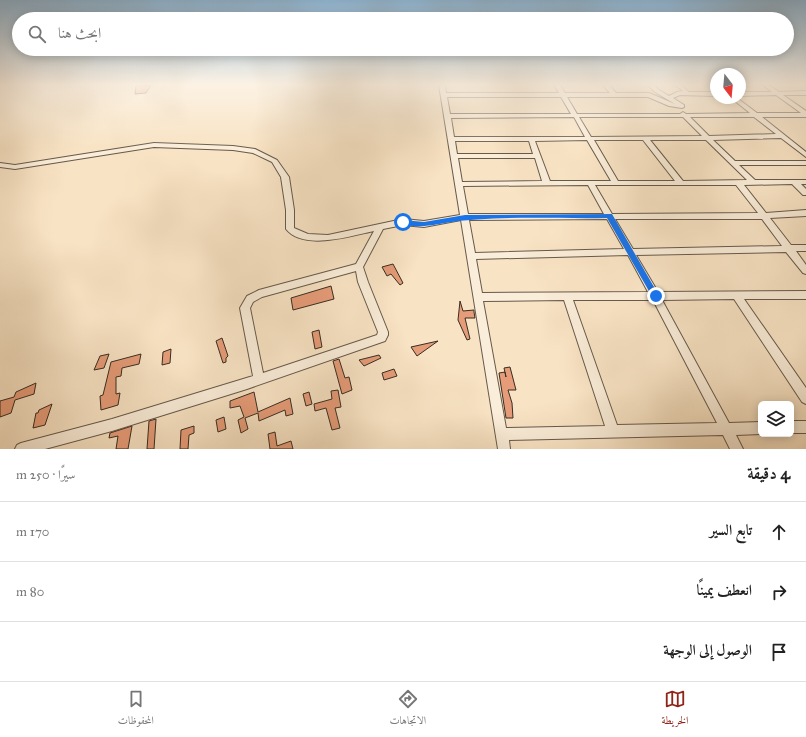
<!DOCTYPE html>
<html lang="ar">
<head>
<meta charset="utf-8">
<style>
	body { margin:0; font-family:"IM FELL Great Primer",Amiri,serif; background:#f2f2f2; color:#222; direction:rtl }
	.controls { position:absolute; right:12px; bottom:12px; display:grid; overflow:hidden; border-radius:6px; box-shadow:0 2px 10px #0003 }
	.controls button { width:36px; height:36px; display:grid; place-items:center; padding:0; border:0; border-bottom:1px solid #e0e0e0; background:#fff; color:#222; font:20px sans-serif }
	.compass { position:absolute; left:710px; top:68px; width:36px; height:36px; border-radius:50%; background:#fff; box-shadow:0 2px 10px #0003; rotate:164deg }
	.stop { position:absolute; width:12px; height:12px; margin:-9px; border:3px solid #1a73e8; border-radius:50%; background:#fff }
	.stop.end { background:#1a73e8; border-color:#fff; box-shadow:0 1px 4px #0008 }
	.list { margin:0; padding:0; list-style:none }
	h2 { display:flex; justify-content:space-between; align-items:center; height:52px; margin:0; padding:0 16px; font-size:17px }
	h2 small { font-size:13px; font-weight:400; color:#767676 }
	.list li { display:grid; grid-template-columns:26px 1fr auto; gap:12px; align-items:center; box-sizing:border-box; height:60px; padding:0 16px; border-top:1px solid #e0e0e0 }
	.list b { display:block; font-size:15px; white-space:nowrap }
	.list em { font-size:13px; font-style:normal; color:#767676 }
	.icon { flex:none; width:22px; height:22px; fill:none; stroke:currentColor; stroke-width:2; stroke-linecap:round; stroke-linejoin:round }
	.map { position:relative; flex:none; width:806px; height:449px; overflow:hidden; direction:ltr }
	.search { position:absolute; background:#fff; box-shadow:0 2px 10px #0003; left:12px; right:12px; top:12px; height:44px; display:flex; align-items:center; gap:10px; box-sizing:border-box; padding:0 14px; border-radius:22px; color:#767676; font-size:15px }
	.sheet { height:232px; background:#fff }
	nav { display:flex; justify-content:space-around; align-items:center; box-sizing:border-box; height:56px; border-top:1px solid #e0e0e0; background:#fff; font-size:11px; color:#767676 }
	nav a { display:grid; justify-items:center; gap:2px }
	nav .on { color:#8f2418 }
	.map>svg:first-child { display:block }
	.building { fill:#e69c78; stroke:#362d23 }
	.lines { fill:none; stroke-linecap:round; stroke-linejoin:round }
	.street-casing { stroke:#665a4b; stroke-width:2 }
	.street { fill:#faedd9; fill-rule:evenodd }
	.route { fill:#1a73e8 }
</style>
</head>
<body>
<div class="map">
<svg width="806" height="449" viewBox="0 0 806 449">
	<rect width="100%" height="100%" fill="#f8e3c4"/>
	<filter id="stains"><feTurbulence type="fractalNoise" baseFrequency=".005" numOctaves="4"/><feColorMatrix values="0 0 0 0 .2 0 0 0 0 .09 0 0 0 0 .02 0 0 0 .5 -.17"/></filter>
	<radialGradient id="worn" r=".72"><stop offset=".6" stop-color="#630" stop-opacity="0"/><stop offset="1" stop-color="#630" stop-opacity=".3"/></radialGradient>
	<path class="building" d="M136,85H151L146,93L135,94Z
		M393,264L403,283L400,285L391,274L387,276L382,267Z
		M331,286L334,299L293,310L291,298Z
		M460,301L463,311L474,310V312L475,318H465L470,339L467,340L458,320Z
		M319,330L322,347L315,349L312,332Z
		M222,338L228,356L226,358V362L223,363L216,341Z
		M438,341L417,356L411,347Z
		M171,349L170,363L162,365L163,352Z
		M109,354L104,368L94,370L100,356Z
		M141,354L139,364L122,368L121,376L116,377V394L120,393L118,405L101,410L100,396L103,395L111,362Z
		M379,355L381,358L364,366L359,360Z
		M339,359L345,378L349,377L352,390L342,394L333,361Z
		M510,367L516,390H508L512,403L513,418H506L499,373L505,372L506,377L504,368Z
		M394,369L397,376L384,380L382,373Z
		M36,383L34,394L15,400L11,413L0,417V401L14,397L16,392Z
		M338,390L341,407L335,408L340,428L332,430L326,408L315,411L314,404L332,399L331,391Z
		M254,392L258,412L290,398L293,414L286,416L285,410L259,421L258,413L245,418L248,429L241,433L238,420L244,417L240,406L230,408V401Z
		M309,392L312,404L306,406L303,394Z
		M52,404L45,425L33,428L36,413H38L39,410Z
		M224,417L226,429L218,432L216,420Z
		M156,419L154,449H147L149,421Z
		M132,426L128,449H116L118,436L109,438L110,433Z
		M194,426V433L189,435L188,449H180L181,430Z
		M275,432L277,446L291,441L293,449H270L268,434Z"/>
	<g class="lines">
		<defs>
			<path id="street" d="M439,85H445L446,93H559L554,85H560L565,93H610L603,85H609L616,93H649L675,104L655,92L648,85H654L659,90L669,96L677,92L683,91L675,85H681L689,92H716V96L680,95L673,98L684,105V107L682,108L669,106L648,97H567L577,114H680L683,112L686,114L750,113L731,98H737L757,113H801L776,95L740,96V92H772L763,85H769L779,92L806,91V95H783L806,111V117H762L806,152V157L781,138L713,140L735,161H806V165H739L755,180H806V184H801L806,189V195H803L792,184L744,185L766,213L806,210V216L770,218L791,245H806V251H796L806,265V274L803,273L786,252L636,255L658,292L806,291V299H744L806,388V404L802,402L734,299L662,300L729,423L761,422V434L736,435L743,449H730L723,435L509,440L510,449H498L461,220L424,227L403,225L383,229L363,267L368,282L388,332V335L385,341L247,389L112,431L45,449H15L17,445L21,443L112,419L253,376L240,308L247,296L259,290L356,264L374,231C351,236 303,251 286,229V210L281,177L272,162L253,153L233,150L154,147L15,169L0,167V163L15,165L154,143L233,146L255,149L277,160L289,177L294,210V228L308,234L328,235L403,219L424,221L460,215ZM447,97H561L571,114H450ZM574,117L585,137H454L451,118ZM579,117H683L702,136L591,137ZM690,117H754L776,134L709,136ZM587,140L611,181H550L535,141ZM594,140H643L675,181H618ZM650,140H706L747,180L683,181ZM455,141H529L533,154H457ZM458,158H535L542,181L462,182ZM588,185L604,214H468L463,186ZM595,185H736L758,213L612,214ZM607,219L624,249L475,253L469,220ZM615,219H762L782,246L633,249ZM628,255L648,292L482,293L476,259ZM356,271L358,282L378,332L377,335L263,373L250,308L253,302L262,297ZM564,300L605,426L506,428L483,301ZM573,300H653L717,423L617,425Z
				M791,421H806V433H791Z"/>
		</defs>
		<use href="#street" class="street-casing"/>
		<use href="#street" class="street"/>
	</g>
	<linearGradient id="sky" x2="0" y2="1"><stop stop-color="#8db7d8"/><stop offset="0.57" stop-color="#fcf2e4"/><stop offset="1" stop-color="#fcf2e4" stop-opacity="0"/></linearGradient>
	<rect width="806" height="148" fill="url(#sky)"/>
	<path class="route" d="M612,214L658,294V298H653L607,218C555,219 496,215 445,223C434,225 408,230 400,222L403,220L424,222L465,215Z"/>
	<rect width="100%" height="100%" filter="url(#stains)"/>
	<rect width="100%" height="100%" fill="url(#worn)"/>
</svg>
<div class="controls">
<button><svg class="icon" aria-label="layers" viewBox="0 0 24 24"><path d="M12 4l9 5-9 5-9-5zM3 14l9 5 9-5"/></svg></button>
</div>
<svg class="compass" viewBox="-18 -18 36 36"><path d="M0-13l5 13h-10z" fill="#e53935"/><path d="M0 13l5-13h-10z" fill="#767676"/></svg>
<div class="stop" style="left:403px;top:222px"></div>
<div class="stop end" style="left:656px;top:296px"></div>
<div class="search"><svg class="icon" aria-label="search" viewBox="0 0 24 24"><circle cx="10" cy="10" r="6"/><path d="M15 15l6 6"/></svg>ابحث هنا</div>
</div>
<section class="sheet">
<h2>4 دقيقة<small>سيرًا · 250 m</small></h2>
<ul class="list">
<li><svg class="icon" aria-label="ahead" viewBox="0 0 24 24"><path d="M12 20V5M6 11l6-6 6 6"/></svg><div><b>تابع السير</b></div><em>170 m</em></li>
<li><svg class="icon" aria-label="right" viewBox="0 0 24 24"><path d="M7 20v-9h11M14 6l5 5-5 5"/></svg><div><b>انعطف يمينًا</b></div><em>80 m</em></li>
<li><svg class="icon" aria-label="arrive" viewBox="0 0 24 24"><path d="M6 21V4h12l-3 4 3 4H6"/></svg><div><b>الوصول إلى الوجهة</b></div></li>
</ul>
</section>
<nav>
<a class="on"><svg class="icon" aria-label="map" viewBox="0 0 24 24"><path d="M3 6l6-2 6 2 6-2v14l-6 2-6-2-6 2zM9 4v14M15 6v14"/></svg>الخريطة</a>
<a><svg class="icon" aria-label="directions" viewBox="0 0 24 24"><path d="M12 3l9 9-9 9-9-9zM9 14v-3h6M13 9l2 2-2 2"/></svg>الاتجاهات</a>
<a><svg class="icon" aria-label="saved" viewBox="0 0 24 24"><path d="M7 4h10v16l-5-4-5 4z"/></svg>المحفوظات</a>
</nav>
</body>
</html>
